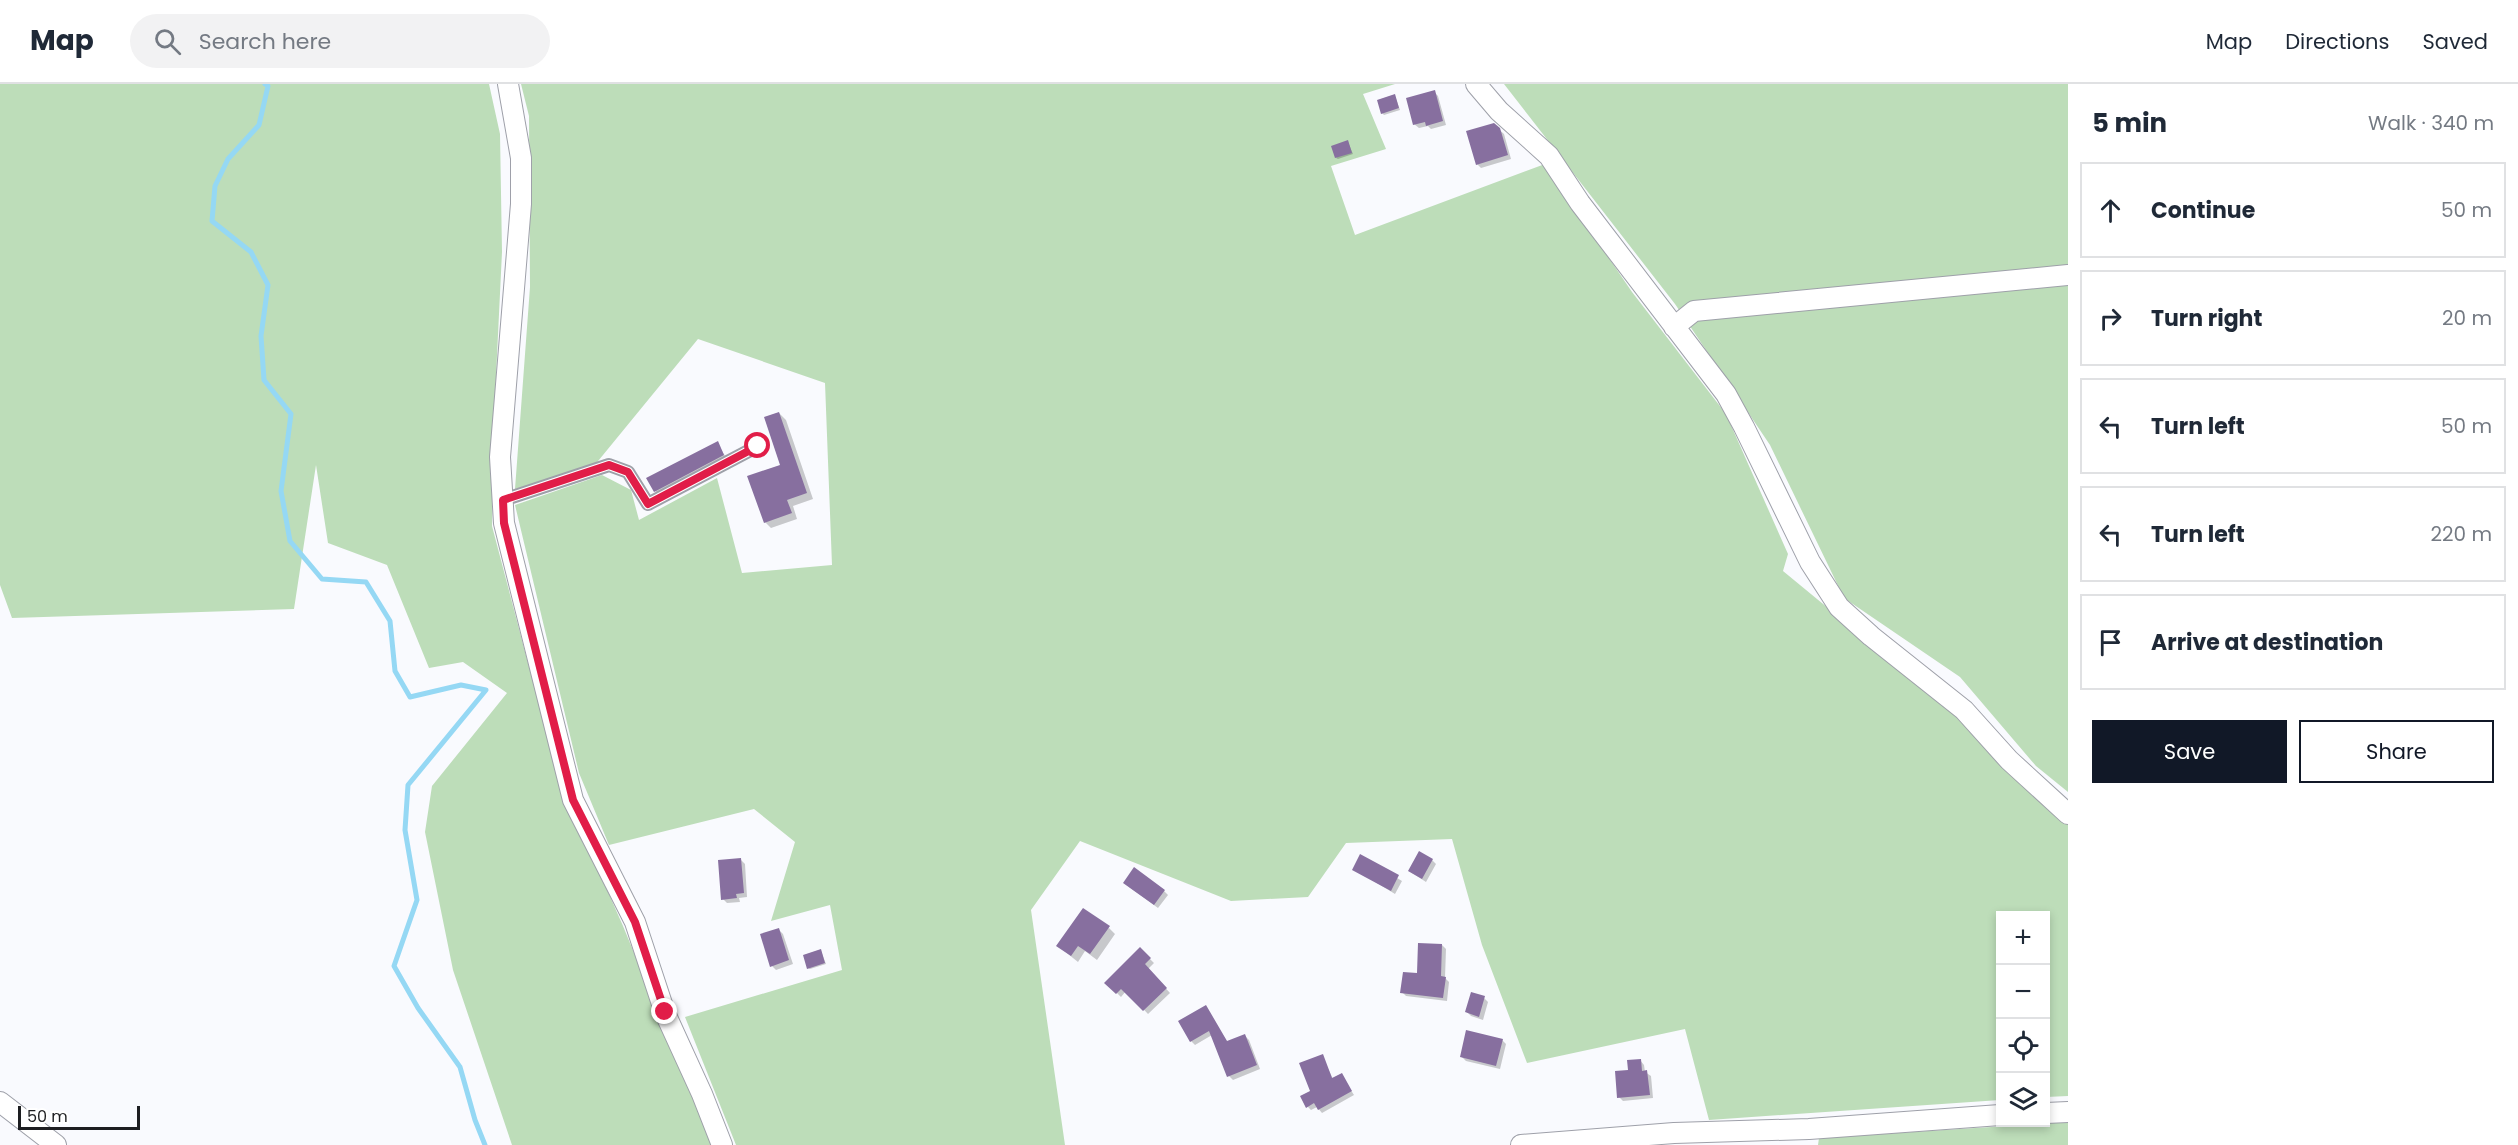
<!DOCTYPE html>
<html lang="en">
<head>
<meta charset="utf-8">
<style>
	body { margin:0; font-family:Poppins,sans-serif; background:#f2f2f3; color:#1f2937 }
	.controls { position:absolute; right:18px; bottom:18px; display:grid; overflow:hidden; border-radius:0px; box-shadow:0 3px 9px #0003 }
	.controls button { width:54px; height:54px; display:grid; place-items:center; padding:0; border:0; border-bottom:2px solid #e0e1e3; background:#fff; color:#1f2937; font:30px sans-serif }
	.scale { position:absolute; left:18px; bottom:15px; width:122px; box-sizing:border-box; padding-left:6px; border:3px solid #1d1e21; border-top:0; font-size:16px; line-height:21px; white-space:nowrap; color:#1d1e21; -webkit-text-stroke:4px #fff; paint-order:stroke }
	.stop { position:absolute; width:18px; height:18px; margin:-14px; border:4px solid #e11d48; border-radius:50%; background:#fff }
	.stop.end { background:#e11d48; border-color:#fff; box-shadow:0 2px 6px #0008 }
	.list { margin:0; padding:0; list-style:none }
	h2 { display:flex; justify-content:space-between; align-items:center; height:78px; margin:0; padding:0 24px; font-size:26px }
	h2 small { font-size:20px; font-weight:400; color:#747a83 }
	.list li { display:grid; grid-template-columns:39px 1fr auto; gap:18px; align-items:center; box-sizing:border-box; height:96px; margin:0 12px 12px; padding:0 12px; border:2px solid #e0e1e3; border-radius:0px }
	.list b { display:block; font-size:22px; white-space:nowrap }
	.list em { font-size:20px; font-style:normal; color:#747a83 }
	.actions { display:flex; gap:12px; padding:18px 24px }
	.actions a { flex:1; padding:14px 0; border:2px solid #111827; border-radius:0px; text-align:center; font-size:21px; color:#111827 }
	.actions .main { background:#111827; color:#fff }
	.icon { flex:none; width:33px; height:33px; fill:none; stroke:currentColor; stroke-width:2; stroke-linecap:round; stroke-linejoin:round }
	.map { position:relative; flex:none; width:2068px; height:1061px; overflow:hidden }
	header { display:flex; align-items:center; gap:36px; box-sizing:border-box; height:84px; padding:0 30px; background:#fff; border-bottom:2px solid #e0e1e3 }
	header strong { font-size:28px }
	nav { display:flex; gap:33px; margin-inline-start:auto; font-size:21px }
	.search { width:420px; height:54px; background:#f2f2f3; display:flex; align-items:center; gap:15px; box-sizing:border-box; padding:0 21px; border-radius:33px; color:#747a83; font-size:22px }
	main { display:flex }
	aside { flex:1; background:#fff }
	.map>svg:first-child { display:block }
	.green { fill:#bdddb9 }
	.shadow { fill:#0003 }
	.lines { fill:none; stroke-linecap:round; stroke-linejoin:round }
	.stream { stroke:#95d8f4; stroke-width:5 }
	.building { fill:#876f9f }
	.lane-casing { stroke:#9ea0a9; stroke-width:14 }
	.street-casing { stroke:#9ea0a9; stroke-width:22 }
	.lane { stroke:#fff; stroke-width:10 }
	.street { stroke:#fff; stroke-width:20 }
	.route { stroke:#e11d48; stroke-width:8 }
</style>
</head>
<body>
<header>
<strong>Map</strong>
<div class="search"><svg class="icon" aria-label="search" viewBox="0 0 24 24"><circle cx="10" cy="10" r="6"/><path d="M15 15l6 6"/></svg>Search here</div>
<nav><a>Map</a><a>Directions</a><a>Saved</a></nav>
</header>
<main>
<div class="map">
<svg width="2068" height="1061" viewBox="0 0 2068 1061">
	<rect width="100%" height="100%" fill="#f9fafe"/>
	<path class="green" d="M0,0H489L500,50L502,168L496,292L492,442L559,697L623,842L713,1061H512L453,886L425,748L432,702L507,609L463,578L429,584L387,481L328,459L316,381L294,525L12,534L0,501Z
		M521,0H1395L1363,10L1386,65L1331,82L1355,151L1545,80L1632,208L1726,330L1788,470L1783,487L1953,627L2068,739V1012L2046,1013V832H2000V1016L1709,1036L1685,945L1527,979L1482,861L1452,755L1346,759L1308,813L1231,817L1080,757L1031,826L1065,1061H736L685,933L842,886L830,821L771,837L795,758L754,725L609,761L579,689L515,421L602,391L631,406L639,436L717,394L742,489L832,481L825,299L698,255L594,382L515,405L530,203L529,32Z
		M1504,0H2068V708L2036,682L1960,593L1844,514L1770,361L1675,220Z
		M2068,1038V1061H1818L1819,1054Z"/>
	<path class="shadow" d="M1434,8L1438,12L1446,41L1431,45L1428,42L1419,44L1414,40Z
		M1395,12L1400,26L1384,31L1382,29Z
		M1494,41L1504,50L1511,75L1481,84L1477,80Z
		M1348,58L1353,70L1338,75L1336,74Z
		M779,329L786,336L813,415L793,422L797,435L771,444L765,438L782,382Z
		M717,359L727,375L659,411L655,407L648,395Z
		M1361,772L1402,797L1395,810L1354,785Z
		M741,776L745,780L747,813L739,814L740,818L727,819L723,815Z
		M1432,776L1436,780L1426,798L1409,787Z
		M1129,803L1164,807L1168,811L1158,824Z
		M1109,844L1115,850L1097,876L1085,867L1078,878L1058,862Z
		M779,846L783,850L793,880L776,886L772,882Z
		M1442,861L1446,865L1445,894L1449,898L1447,917L1406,912L1402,908Z
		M1140,865L1154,879L1148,885L1170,909L1148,930L1126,907L1121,913L1107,899Z
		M821,867L826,880L810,885L808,884Z
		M1484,914L1488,918L1483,936L1471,932L1467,928Z
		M1205,923L1228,959L1245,952L1249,956L1260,985L1233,996L1229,992L1212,951L1195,961L1191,957Z
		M1502,956L1506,960L1500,985L1466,977L1461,972Z
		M1322,972L1333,995L1341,991L1354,1011L1322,1029L1317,1023L1311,1026L1308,1023Z
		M1640,976L1644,981L1645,988L1651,992L1653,1014L1623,1017L1619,1013L1629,988Z"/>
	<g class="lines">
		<path class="stream" d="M265,0L268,2L259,41L228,75L215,102L212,137L251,168L268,201L261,252L264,296L291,330L281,407L290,457L322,495L366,498L390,537L395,587L410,613L461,601L486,606L408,701L405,746L417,816L394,882L418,924L460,983L475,1036L485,1061"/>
	</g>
	<path class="building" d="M1435,6L1443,37L1426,42L1425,38L1413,41L1406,14Z
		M1395,10L1399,24L1381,30L1377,16Z
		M1494,39L1500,44L1508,71L1476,81L1466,47Z
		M1348,56L1352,69L1335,74L1331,62Z
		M779,328L807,409L787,416L792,429L764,439L747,392L780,381L764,333Z
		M718,357L724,371L654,408L646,394Z
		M1419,767L1433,775L1422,795L1408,787Z
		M1360,770L1399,791L1391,807L1352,786Z
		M741,774L744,809L736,810L737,814L721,816L718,776Z
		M1134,783L1165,806L1154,821L1123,799Z
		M1083,824L1110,842L1090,870L1078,862L1071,872L1056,862Z
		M779,844L789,876L770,883L760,850Z
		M1418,859L1442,860L1441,892L1446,893L1443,914L1400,909L1403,888L1417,889Z
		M1140,863L1151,874L1145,880L1167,904L1143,927L1121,905L1116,910L1104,899Z
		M821,865L825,879L807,885L803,871Z
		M1471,908L1485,912L1479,933L1465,928Z
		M1206,921L1227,957L1245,950L1257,981L1227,993L1209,947L1190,958L1178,937Z
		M1466,946L1503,955L1496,982L1460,973Z
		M1323,970L1332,994L1342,989L1352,1007L1318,1026L1314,1019L1306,1024L1300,1012L1310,1007L1299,979Z
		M1641,975L1642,987L1647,986L1650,1011L1617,1014L1615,987L1628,986L1627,976Z"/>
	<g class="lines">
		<defs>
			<path id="lane" d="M503,416L609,381L628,388L648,420L758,362"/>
			<path id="street" d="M508,0L521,74V120L500,373L504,439L573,716L635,838L665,929L702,1010L722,1061
				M1476,0L1499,27L1549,72L1580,119L1726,310L1744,343L1810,478L1839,523L1871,552L1964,626L2009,676L2068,730
				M1674,243L1694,227L2068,191
				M0,1018L56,1061
				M2046,1029L2068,1028
				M1521,1061L1674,1049L1809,1045L2000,1031"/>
		</defs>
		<use href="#lane" class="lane-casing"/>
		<use href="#street" class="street-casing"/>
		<use href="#lane" class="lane"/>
		<use href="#street" class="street"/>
	</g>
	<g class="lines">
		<path class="route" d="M665,928L635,838L573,716L504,439L503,416L609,381L628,388L648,420L758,362"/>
	</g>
</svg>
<div class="controls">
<button>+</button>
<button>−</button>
<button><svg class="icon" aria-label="locate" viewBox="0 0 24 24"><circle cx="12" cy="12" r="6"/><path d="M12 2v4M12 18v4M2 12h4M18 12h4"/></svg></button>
<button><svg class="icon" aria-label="layers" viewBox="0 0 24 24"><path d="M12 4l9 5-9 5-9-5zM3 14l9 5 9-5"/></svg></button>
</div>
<div class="scale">50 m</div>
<div class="stop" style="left:758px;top:362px"></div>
<div class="stop end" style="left:665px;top:928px"></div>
</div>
<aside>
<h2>5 min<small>Walk · 340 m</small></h2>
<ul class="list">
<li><svg class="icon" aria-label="ahead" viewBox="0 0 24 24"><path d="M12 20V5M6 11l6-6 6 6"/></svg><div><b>Continue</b></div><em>50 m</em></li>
<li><svg class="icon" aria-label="right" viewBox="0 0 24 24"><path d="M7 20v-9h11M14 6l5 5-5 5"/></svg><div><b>Turn right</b></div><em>20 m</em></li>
<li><svg class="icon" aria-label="left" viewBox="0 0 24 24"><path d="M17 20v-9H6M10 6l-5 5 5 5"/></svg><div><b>Turn left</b></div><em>50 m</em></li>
<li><svg class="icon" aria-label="left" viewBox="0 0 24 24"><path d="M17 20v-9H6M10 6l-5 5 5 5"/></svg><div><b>Turn left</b></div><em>220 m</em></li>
<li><svg class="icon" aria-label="arrive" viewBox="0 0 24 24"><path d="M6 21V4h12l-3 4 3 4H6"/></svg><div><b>Arrive at destination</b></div></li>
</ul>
<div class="actions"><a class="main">Save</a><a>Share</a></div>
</aside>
</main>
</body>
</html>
